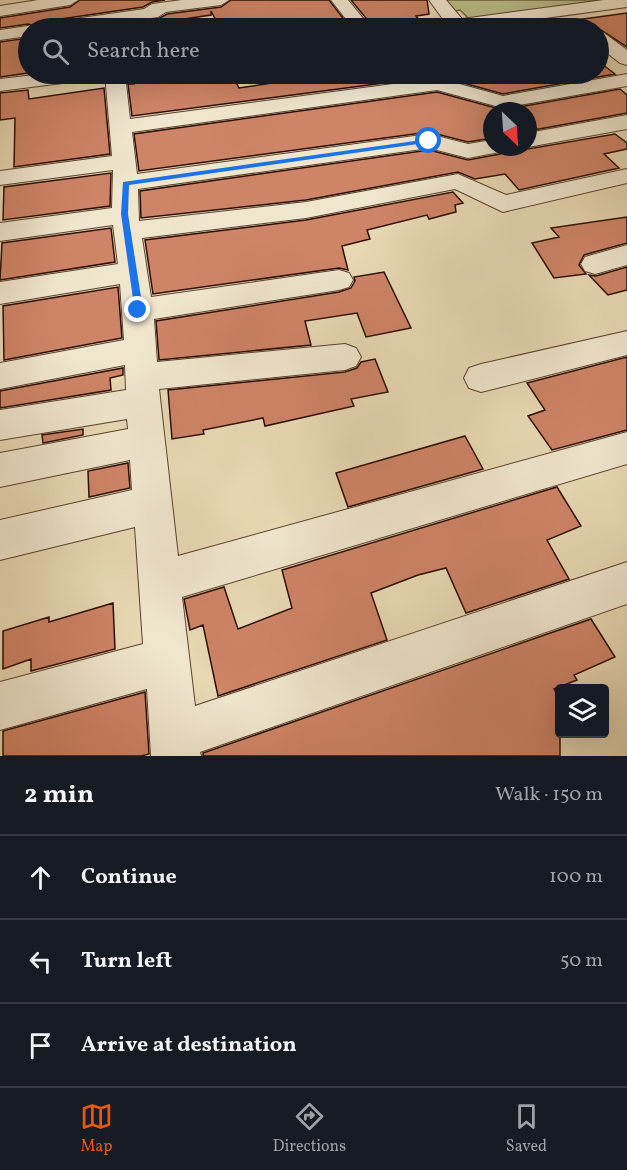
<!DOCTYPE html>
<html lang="en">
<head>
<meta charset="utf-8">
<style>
	body { margin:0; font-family:Vollkorn,serif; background:#20242c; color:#f1f3f6 }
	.controls { position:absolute; right:18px; bottom:18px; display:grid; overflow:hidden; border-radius:6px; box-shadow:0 6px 24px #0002 }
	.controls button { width:54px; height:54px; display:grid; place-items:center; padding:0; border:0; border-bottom:2px solid #363941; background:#171b24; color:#f1f3f6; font:30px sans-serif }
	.compass { position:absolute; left:483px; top:102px; width:54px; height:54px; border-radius:50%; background:#171b24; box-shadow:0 6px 24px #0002; rotate:155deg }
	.stop { position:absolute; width:18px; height:18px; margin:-14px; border:4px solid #1a73e8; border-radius:50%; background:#fff }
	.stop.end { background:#1a73e8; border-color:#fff; box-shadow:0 2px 6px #0008 }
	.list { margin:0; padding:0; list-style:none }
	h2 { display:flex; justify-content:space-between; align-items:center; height:78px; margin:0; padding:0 24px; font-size:26px }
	h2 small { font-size:20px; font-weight:400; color:#9ea1a6 }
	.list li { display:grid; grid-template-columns:39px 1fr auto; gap:18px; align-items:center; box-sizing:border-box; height:84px; padding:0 24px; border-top:2px solid #363941 }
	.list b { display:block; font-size:22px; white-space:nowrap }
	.list em { font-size:20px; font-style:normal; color:#9ea1a6 }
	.icon { flex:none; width:33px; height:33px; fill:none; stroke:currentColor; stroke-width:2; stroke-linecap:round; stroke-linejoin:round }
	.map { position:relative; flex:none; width:627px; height:756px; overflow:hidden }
	.search { position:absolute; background:#171b24; box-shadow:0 6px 24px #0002; left:18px; right:18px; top:18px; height:66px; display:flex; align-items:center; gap:15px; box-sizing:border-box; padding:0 21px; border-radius:33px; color:#9ea1a6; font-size:22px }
	.sheet { height:330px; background:#171b24 }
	nav { display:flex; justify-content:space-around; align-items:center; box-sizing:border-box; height:84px; border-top:2px solid #363941; background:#171b24; font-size:16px; color:#9ea1a6 }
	nav a { display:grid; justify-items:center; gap:3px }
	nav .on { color:#ea580c }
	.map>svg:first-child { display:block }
	.green { fill:#babe8a; stroke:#726646; stroke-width:1.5 }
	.building { fill:#ce8467; stroke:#2a0e02; stroke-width:1.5 }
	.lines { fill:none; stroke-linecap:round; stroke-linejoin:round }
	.minor-casing { stroke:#5a412e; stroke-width:2 }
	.minor { fill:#f0e6ce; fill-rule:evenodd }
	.route { fill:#1a73e8 }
</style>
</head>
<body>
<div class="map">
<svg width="627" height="756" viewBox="0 0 627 756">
	<rect width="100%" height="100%" fill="#e8d9b4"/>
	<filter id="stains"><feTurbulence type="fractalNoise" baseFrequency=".00333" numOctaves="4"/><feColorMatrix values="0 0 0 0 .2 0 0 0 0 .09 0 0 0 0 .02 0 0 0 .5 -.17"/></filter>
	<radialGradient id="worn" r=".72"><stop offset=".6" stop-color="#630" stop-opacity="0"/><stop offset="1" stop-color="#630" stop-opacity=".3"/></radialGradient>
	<path class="green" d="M443,0H606L470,20L460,10L455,11Z"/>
	<path class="building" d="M80,0H165L152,2L143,7L40,22L36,26L28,24L0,28V18L70,7Z
		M231,0H329L349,26L334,28H220L211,11V15L157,23L113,28H93L158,19L167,14L221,7Z
		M351,0H427L429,14L416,16L419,20L380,26L377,22L370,23Z
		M627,13V47L598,28H518Z
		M28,38V73L0,77V42Z
		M598,61L615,74L503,94L438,76L132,116L128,84H134L133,79L171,74H232L239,88L305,78L302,74H598Z
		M104,88L110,154L14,167L15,118L0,120V93L28,90L29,99Z
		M620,89L627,95V113L528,131V111H492V138L468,142L429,132L139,171L134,134L437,92L503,110Z
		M615,134L627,143V149L604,154L619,168L519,190L505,174L475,179L458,172L306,200L141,218L140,191L429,150L468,160L500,154L506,147H526L528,149Z
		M111,173L110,206L3,220L4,187Z
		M453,192L463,203L455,205L456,212L429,219L427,215L367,230L370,239L342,246L348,270L339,268L153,294L145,240L306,220Z
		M627,217V243L584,255L579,265L586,274L554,278L532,243L559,237L551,228Z
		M111,228L115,262L0,280L2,243Z
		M627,267V290L608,295L589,275L596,276Z
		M384,272L411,328L366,337L357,313L305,321L311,345L159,360L156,321L339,292L351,288L355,281L354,277Z
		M118,287L122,338L4,360L3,306Z
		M627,357V430L552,450L528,416L545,410L527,383Z
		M375,359L388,392L351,399L354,406L265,426L263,418L203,430L204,434L172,439L168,390L345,372L357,368L361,362Z
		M123,368V375L110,378L111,390L0,408V391Z
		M83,429V435L43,443L42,435Z
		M465,436L483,469L348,507L336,473Z
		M128,463L130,488L89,497L88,471Z
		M557,487L581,526L547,540L569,579L466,613L446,568L418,575L371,593L387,640L218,696L203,625L190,630L184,599L224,587L238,629L292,608L282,570Z
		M113,603L115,649L31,671V659L3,669V631L49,617V622Z
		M591,619L615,657L574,675L577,680L554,689L560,700V756H203V753Z
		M145,692L149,754L141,756H3V731Z"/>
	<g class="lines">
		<defs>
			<path id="minor" d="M38,0H78L70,5L0,16V6Z
				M182,0H229L221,5L166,12L158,17L80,28H37L40,24L46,23L144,9L152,4Z
				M331,0H348L371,28H353Z
				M429,0H446L462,19L604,0H627V7L472,28H428L431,24L445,22Z
				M28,26L35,28H28V36L0,40V30Z
				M598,32L604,33L627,50V65L620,63L598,46Z
				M43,74H96L93,78L86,80L0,91V79Z
				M105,74H125L130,119L438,78L503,96L627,74V86L503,108L437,90L132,132L137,174L429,134L468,144L492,140V147H504L500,152L468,158L429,148L138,189L139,221L306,202L458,174L506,195L627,169V183L503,212L455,189L306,218L142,238L151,297L339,270L349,273L353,280L349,287L339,290L154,319L157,362L345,344L356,348L361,357L356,366L345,370L159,389L178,556L627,432V464L182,597L195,706L627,562V604L200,752L201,756H151L147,689L0,730V682L143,644L135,527L0,560V520L132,490L130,460L0,487V453L128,429L127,419L0,440V410L126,390L125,365L0,389V363L124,340L120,284L0,304V282L118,264L113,225L0,241V223L112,208L113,170L0,185V171L112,156Z
				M627,115V129L528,147V133Z
				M627,245V265L595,274L585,271L581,264L585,257Z
				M627,331V355L481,392L469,388L464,378L469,368L481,364Z"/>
		</defs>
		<use href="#minor" class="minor-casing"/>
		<use href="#minor" class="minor"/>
	</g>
	<path class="route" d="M429,139L432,142L129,185L128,214L143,310L141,313H135L121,214L123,182Z"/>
	<rect width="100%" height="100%" filter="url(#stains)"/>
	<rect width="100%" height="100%" fill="url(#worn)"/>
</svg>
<div class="controls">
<button><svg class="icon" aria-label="layers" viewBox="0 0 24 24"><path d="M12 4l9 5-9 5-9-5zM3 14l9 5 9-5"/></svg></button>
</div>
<svg class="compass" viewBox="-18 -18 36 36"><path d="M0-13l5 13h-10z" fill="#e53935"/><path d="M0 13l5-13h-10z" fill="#9ea1a6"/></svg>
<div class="stop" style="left:429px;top:141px"></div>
<div class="stop end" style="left:138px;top:310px"></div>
<div class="search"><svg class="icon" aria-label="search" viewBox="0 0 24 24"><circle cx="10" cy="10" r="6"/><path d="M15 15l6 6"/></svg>Search here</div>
</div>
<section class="sheet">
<h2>2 min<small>Walk · 150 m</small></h2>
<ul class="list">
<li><svg class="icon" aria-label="ahead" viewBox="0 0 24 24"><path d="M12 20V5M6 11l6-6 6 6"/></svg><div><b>Continue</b></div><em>100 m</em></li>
<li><svg class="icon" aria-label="left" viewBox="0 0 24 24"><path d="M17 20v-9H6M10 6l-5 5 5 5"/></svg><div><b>Turn left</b></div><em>50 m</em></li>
<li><svg class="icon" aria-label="arrive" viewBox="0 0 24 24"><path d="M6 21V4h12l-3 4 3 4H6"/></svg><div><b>Arrive at destination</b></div></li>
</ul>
</section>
<nav>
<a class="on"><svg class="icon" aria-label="map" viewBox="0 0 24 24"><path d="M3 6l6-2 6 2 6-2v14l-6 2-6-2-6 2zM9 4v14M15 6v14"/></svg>Map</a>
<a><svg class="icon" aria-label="directions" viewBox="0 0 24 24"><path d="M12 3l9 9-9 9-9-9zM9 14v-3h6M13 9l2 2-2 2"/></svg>Directions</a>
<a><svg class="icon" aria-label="saved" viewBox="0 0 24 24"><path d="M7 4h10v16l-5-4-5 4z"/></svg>Saved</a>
</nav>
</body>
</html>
